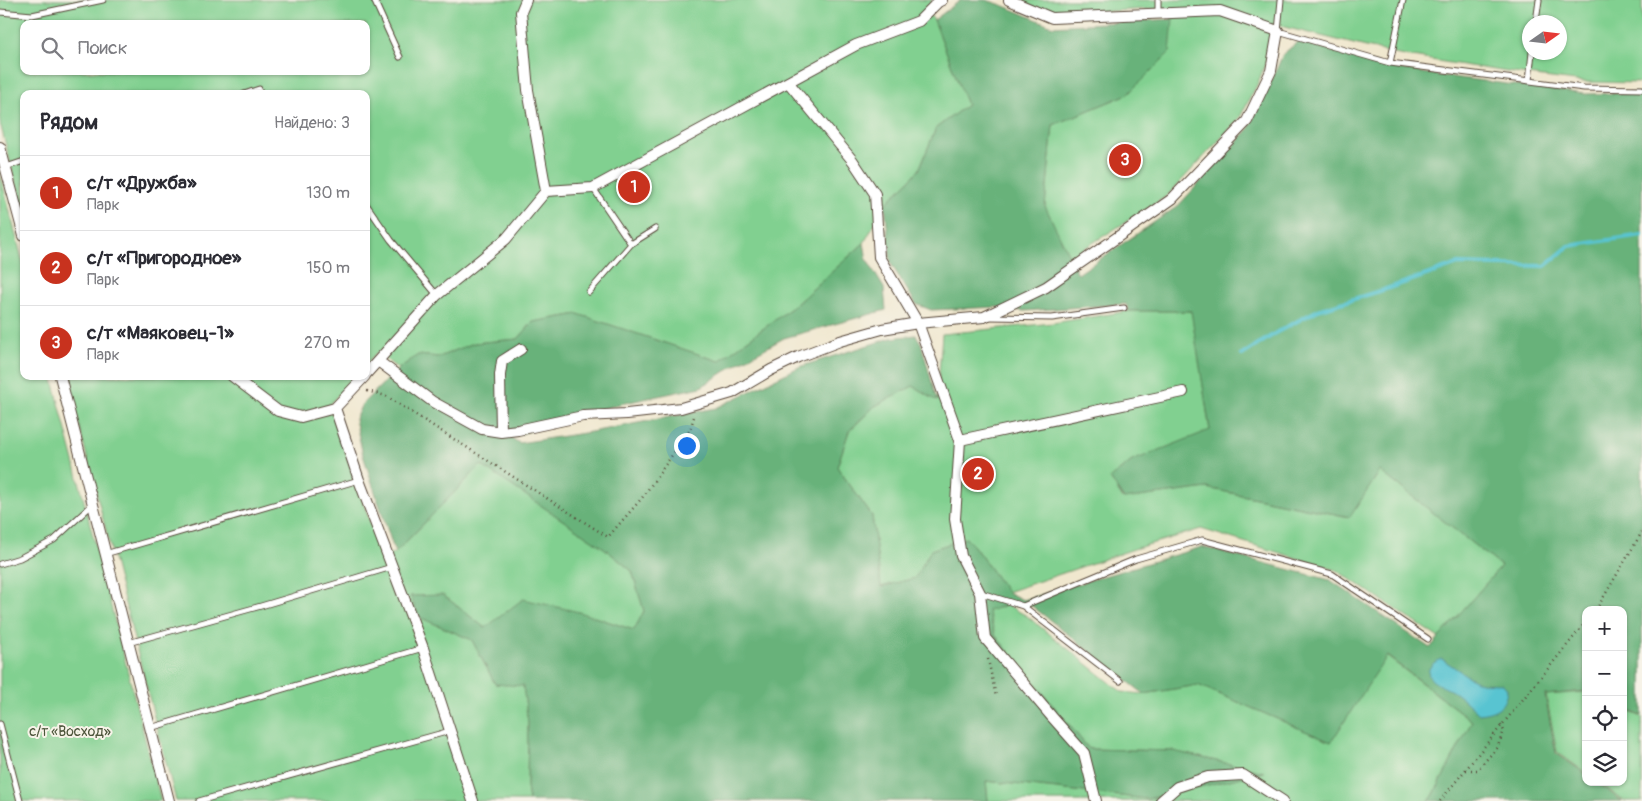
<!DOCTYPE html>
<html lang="ru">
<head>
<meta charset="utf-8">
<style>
	body { margin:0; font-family:Pangolin,sans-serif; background:#f7f7f7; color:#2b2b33 }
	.controls { position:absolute; right:15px; bottom:15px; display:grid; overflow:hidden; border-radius:10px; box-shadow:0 1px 4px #0004 }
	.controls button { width:45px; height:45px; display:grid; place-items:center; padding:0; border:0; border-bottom:1px solid #e1e1e2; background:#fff; color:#2b2b33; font:25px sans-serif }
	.compass { position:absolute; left:1522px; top:15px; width:45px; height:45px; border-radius:50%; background:#fff; box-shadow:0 1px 4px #0004; rotate:76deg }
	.you { position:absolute; left:686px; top:445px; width:18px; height:18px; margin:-12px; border:4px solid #fff; border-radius:50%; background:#1a73e8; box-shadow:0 0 0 8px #1a73e833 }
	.badge { display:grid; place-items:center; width:32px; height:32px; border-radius:50%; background:#c8321e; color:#fff; font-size:16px; font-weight:700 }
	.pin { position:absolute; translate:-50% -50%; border:2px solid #fff; box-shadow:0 1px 5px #0006 }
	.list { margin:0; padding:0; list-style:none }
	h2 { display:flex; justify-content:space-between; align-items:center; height:65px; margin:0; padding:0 20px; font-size:21px }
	h2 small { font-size:16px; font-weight:400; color:#7c7c81 }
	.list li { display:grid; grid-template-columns:32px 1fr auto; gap:15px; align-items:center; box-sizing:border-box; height:75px; padding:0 20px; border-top:1px solid #e1e1e2 }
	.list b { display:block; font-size:19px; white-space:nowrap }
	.list p { margin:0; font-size:16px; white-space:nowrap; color:#7c7c81 }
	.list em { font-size:16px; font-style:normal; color:#7c7c81 }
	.icon { flex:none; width:28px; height:28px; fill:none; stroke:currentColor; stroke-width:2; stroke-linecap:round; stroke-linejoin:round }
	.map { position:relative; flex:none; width:1642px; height:801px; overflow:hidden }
	.search { position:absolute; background:#fff; box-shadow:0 1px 4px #0004; left:20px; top:20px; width:350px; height:55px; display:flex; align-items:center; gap:12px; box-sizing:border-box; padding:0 18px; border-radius:10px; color:#7c7c81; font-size:19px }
	.panel { position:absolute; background:#fff; box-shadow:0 1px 4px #0004; left:20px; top:90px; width:350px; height:290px; border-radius:10px }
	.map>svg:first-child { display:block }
	.green { fill:#81d090; stroke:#5e7d57; fill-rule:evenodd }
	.forest { fill:#68b27a; stroke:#526e4c }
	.water { fill:#58c4d1; stroke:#4a7778 }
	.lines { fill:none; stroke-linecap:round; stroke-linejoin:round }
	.stream { stroke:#58c4d1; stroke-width:4 }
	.service-casing { stroke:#564638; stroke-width:7 }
	.minor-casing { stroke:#564638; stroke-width:12 }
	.path { stroke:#564638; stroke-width:2.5; stroke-dasharray:1 4; stroke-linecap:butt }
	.service { stroke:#fff; stroke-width:5 }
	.minor { stroke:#fff; stroke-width:10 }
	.labels { text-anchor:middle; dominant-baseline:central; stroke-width:4; stroke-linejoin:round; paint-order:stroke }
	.park-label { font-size:14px; fill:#4c543a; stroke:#f7f3e8 }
</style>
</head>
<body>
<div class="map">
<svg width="1642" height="801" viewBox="0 0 1642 801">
	<rect width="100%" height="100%" fill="#f7f3e8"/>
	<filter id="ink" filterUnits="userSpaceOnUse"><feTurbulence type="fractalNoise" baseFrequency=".02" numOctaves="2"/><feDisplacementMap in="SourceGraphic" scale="10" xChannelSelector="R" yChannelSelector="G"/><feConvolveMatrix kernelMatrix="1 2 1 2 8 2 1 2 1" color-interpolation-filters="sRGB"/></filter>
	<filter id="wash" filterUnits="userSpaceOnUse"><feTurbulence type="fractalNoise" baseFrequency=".0096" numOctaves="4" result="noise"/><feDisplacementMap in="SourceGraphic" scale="20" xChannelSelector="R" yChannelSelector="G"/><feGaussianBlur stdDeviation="1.12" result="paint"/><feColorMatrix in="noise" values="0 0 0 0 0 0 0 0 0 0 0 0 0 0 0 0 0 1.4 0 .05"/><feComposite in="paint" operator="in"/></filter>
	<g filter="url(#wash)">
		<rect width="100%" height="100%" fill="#f0e7ce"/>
		<path class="green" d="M0,0H933L925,10L934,20L967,105L936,128L919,170L885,205L864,243L794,306L719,361L578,314L533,322L518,339L474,343L439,357L418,355L398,369L377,352L366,364V94H24V214L0,123ZM24,24H366V71H24Z
			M1016,0H1642V83L1584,82L1527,75L1399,55L1276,25L1271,48L1258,83L1239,119L1167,196L1069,258L1045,206L1053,125L1128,94L1170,52L1172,8L1050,14ZM1530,22H1560V52H1530Z
			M0,173L24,267V376H52L161,801H0Z
			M1129,311H1192L1210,431L1132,461L1110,478L1123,499L1207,488L1349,517L1380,471L1501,566L1439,638L1336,570L1201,529L1137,548L1007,592L973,545L966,538L931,550L915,578L881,587L872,516L837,467L849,431L875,406L913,386L937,401L942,334L1053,323Z
			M66,376H355L329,405L382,556L395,553L481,465L604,548L632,571L644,611L634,630L579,612L485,628L443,595L419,617L472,640L495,684L523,685L528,722L527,786L529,801H176Z
			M1007,605L1027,616L1122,692L1144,694L1198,685L1331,742L1386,656L1472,721L1433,796L1429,801H988L986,781L1147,799L1263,772L1173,751L1089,749L995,635L988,611Z
			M1586,692V773L1557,752L1546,695Z
			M1623,709L1642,717V801H1624L1598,782H1623Z"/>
		<path class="forest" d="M961,0H986L1002,5L1052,26L1173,19L1170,52L1128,94L1053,125L1045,206L1078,274L1178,206L1248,130L1274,75L1283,54L1299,41L1389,67L1429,74L1585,94L1642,93V716L1623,708V610H1586V691L1545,695L1556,753L1586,774V782H1596L1622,801H1429L1433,796L1472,721L1387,656L1331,742L1198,685L1144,694L1032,606L1007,605L988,611L995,635L1089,749L1173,751L1264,772L1147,799L986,781L988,801H529L527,786L528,722L523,686L495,684L472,640L419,617L410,596L443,595L485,628L523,599L579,612L634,630L644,611L632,571L604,548L481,465L395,553L363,455L355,419L362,404L398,369L418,355L439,357L474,343L518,339L533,322L578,314L719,361L794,306L864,243L867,260L884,288L886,310L784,338L735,365L701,387L620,404L510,437L519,443L591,432L716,408L799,367L891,338L916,335L921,343L937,401L913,386L875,406L849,431L837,467L872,516L881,587L915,578L931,550L966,538L973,545L1007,592L1023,600L1202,547L1330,580L1430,648L1501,566L1380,471L1350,517L1207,488L1124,499L1110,478L1132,461L1210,430L1191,311H1129L1126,304L1024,311L997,307L931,310L916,304L891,264L885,205L919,170L936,128L967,105L934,20Z"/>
		<path class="water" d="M1442,659L1469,677L1481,683L1503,684L1507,689C1506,707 1496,712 1479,714C1471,707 1464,699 1455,693C1448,688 1436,685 1431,679C1423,670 1435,660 1442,659Z"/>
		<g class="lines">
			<path class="stream" d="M1242,355L1279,331L1318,310L1386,289L1458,264L1545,266L1569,246L1642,235"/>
		</g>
	</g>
	<g filter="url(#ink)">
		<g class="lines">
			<defs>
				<path id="service" d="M374,0L400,57
					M1281,0L1278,31L1390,63L1584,88L1642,89
					M0,12L32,15L103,0
					M1158,13V0
					M1536,22L1539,0
					M1390,63L1403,0
					M1529,81L1532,52
					M244,94L259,89
					M6,167L24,161
					M593,188L631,244L655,229
					M366,204L391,240L437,295
					M589,292L631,244
					M989,317L1052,318L1124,308
					M105,554L359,480
					M0,564L20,558L54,540L92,505
					M981,593L1023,606L1120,681
					M1023,606L1136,559L1202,540L1332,574L1428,639
					M128,643L261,606L392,567
					M0,724L20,801
					M150,728L423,648
					M199,801L450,731"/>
				<path id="minor" d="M526,0L521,12L528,90L546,191
					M788,82L853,161L875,194L879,257L918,323L960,440L955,519L961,556L980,593L985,638L1052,717L1084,753L1096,801
					M0,147L24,236
					M378,361L433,402L482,429L501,432L518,430L583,416L627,414L681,408L732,393L771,370L798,357L840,341L882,329L918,323L984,317L1046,287L1172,199L1247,121L1271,71L1278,31L1220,11L1052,18L1009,0
					M366,374L437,295L506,239L546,191L593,188L856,45L919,21L938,2L942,0
					M60,376L169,801
					M232,376L278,411L301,417L335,408L365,376
					M335,408L359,480L423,648L473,801
					M501,432L500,375L502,361L521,349
					M960,440L1183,392
					M1161,801L1177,787L1208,777L1243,775L1283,801"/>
			</defs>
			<use href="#service" class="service-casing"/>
			<use href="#minor" class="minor-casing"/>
			<path class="path" d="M367,391L386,396L608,537L642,498L690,430L694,417
				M1596,610L1642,532
				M988,659L996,697
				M1466,770H1477L1497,748L1504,731L1501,725
				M1440,801L1586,622"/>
			<use href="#service" class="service"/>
			<use href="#minor" class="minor"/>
		</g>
	</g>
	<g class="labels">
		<g class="park-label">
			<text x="70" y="731">с/т «Восход»</text>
		</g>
	</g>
</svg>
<div class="controls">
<button>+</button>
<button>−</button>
<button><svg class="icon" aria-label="locate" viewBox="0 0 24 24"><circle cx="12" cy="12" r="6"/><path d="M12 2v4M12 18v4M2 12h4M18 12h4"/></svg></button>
<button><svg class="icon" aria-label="layers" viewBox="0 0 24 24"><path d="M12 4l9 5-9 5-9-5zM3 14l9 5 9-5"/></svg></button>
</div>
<svg class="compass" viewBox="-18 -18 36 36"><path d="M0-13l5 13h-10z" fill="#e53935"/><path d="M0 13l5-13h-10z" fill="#7c7c81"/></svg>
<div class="you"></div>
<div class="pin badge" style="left:634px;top:187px">1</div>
<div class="pin badge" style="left:978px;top:474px">2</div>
<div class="pin badge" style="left:1125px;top:160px">3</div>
<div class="search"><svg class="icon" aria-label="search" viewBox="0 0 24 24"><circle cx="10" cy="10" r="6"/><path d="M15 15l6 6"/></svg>Поиск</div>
<section class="panel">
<h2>Рядом<small>Найдено: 3</small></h2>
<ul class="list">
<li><span class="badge">1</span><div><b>с/т «Дружба»</b><p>Парк</p></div><em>130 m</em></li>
<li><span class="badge">2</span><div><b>с/т «Пригородное»</b><p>Парк</p></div><em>150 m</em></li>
<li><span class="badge">3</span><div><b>с/т «Маяковец-1»</b><p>Парк</p></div><em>270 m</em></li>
</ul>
</section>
</div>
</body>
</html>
